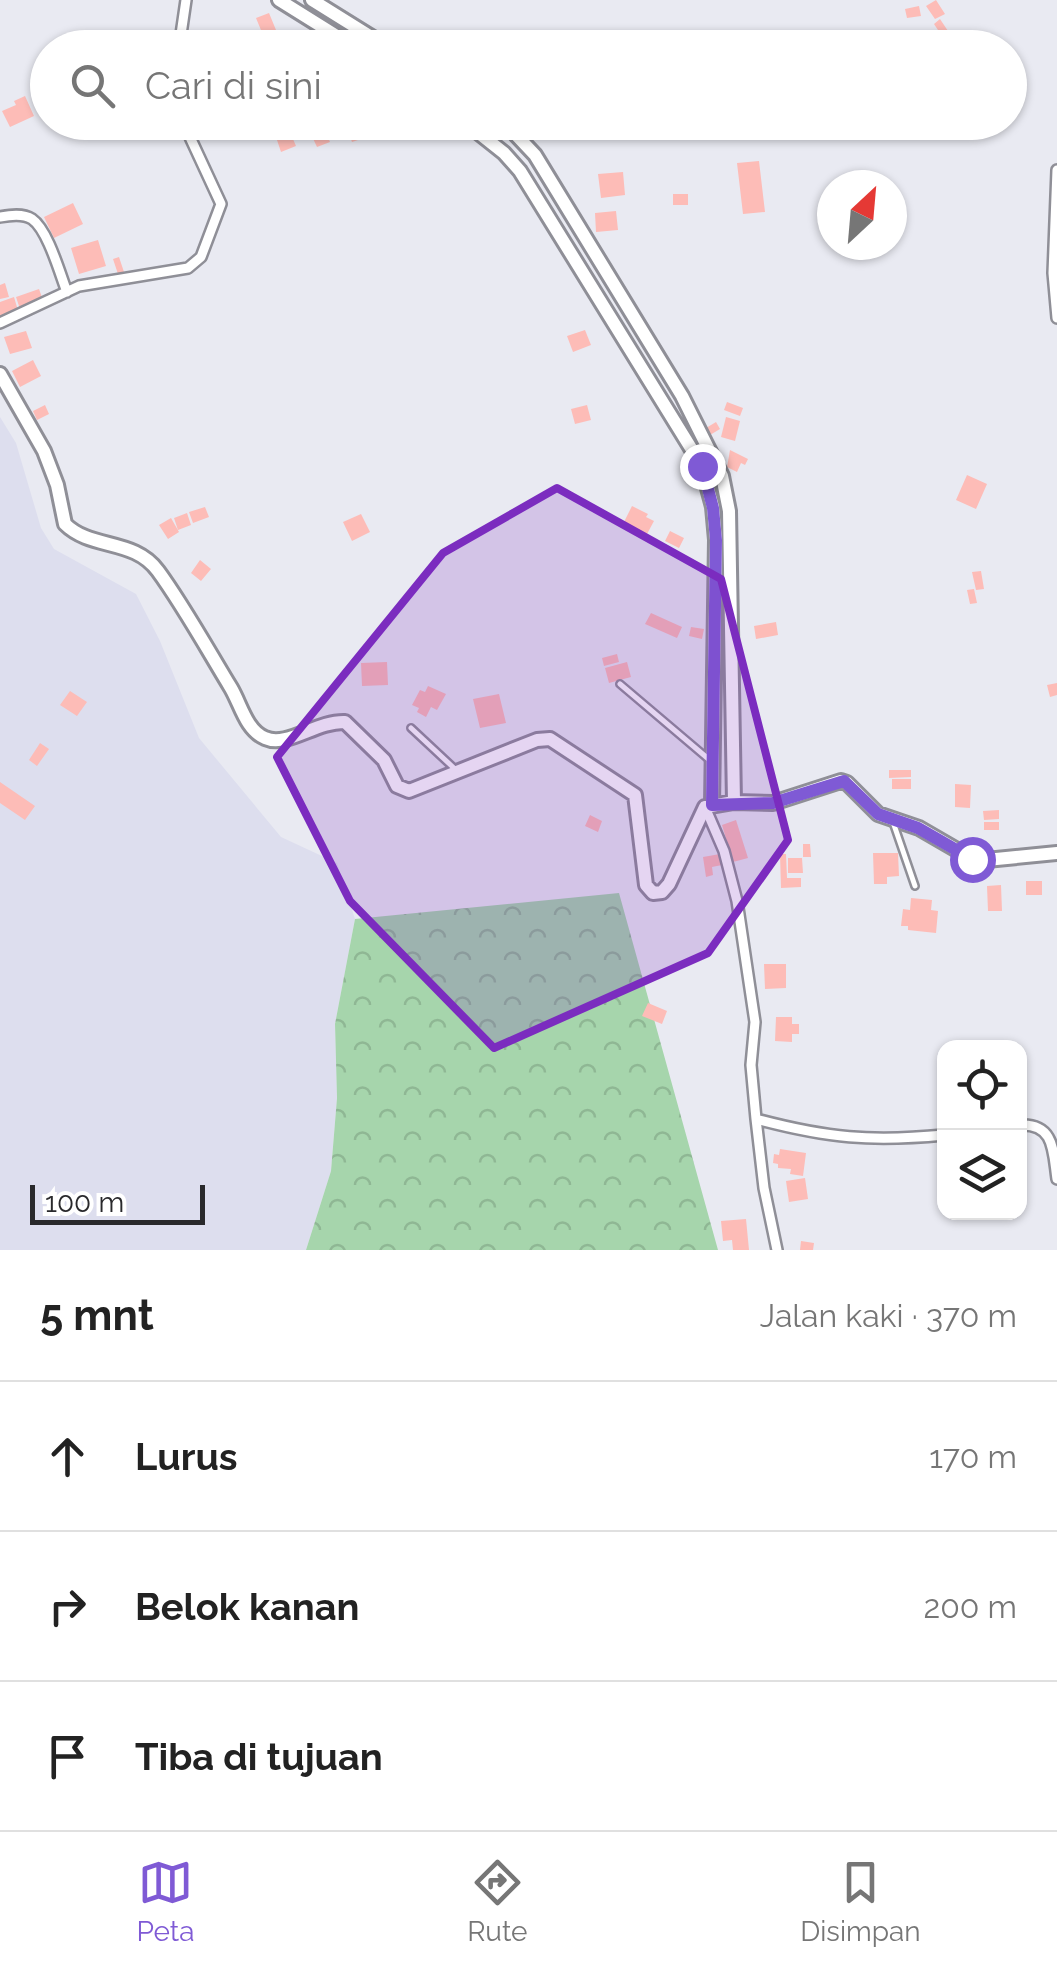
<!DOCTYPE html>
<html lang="id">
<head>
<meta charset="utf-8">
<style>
	body { margin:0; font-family:Raleway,sans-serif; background:#f2f2f2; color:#222 }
	.controls { position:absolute; right:30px; bottom:30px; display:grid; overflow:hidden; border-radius:20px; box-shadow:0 2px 8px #0004 }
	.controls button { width:90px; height:90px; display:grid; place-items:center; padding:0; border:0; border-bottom:2px solid #e0e0e0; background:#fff; color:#222; font:50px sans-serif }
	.compass { position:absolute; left:817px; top:170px; width:90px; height:90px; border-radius:50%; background:#fff; box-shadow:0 2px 8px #0004; rotate:26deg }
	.scale { position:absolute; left:30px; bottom:25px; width:175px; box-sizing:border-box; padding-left:10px; border:5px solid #29292c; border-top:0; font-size:28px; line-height:35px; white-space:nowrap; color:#29292c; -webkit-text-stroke:8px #fff; paint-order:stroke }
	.stop { position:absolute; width:30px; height:30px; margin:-22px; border:8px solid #7f5ad5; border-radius:50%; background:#fff }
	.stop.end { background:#7f5ad5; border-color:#fff; box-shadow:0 2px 10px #0008 }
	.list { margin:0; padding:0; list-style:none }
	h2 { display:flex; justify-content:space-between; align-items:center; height:130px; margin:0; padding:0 40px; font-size:42px }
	h2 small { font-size:32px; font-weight:400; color:#767676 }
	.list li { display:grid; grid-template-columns:65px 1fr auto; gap:30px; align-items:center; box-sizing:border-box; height:150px; padding:0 40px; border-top:2px solid #e0e0e0 }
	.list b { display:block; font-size:38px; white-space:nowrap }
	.list em { font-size:32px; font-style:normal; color:#767676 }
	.icon { flex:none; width:55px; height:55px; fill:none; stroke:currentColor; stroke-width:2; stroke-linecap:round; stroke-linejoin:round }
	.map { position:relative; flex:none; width:1057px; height:1250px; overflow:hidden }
	.search { position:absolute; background:#fff; box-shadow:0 2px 8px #0004; left:30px; right:30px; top:30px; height:110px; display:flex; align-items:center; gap:25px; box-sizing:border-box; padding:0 35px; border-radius:55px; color:#767676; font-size:38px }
	.sheet { height:580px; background:#fff }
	nav { display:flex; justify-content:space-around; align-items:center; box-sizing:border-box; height:140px; border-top:2px solid #e0e0e0; background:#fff; font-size:28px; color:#767676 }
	nav a { display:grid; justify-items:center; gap:5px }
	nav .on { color:#7f5ad5 }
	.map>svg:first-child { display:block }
	.built { fill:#dddeee }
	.forest { fill:url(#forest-crowns) }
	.building { fill:#fdbcb7 }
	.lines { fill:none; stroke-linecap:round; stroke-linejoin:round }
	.lane-casing { stroke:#8f8f97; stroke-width:10 }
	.street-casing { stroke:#8f8f97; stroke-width:14 }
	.secondary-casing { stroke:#8f8f97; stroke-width:18 }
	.lane { stroke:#fff; stroke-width:5 }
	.street { stroke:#fff; stroke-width:9 }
	.secondary { stroke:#fff; stroke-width:12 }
	.route { stroke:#7f5ad5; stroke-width:12 }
	.marked { fill:#7b2cbf; fill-opacity:0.2; stroke:#7b2cbf; stroke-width:8; stroke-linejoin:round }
</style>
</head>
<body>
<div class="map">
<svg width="1057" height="1250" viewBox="0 0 1057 1250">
	<defs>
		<pattern id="forest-crowns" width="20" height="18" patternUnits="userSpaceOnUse" patternTransform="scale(2.5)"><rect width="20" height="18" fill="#a6d5ac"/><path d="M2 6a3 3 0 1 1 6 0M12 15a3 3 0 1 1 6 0" fill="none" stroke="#8fb794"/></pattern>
	</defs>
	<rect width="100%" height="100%" fill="#e9eaf2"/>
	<path class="built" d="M0,417L16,443L41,528L54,549L136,594L160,641L199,738L281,837L337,863L355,919L335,1024L337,1098L331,1171L306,1250H0Z"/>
	<path class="forest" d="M619,893L718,1250H306L331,1171L337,1098L335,1024L355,919Z"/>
	<path class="building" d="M936,0L945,14L935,19L926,6Z
		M919,6L921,16L907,18L905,9Z
		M269,13L276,30L263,35L256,18Z
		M940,19L948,31L942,36L934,24Z
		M25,96L34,116L10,127L2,111L16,105L14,101Z
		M356,122H365L370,136L352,142L346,126Z
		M322,124L330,142L317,147L309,130Z
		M290,132L296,146L281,152L276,137Z
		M759,161L765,212L743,214L737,163Z
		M623,172L625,195L601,198L598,174Z
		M673,194H688V205H673Z
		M73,203L83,224L54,238L44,217Z
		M616,211L618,230L596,232L595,213Z
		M98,240L106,266L79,274L71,248Z
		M119,257L124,272L118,274L113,259Z
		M5,283L9,297L0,299V285Z
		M39,289L44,303L21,312L16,297Z
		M14,297L19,314L0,320V302Z
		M585,330L591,345L573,352L567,336Z
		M26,331L32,348L10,354L4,337Z
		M33,360L41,376L20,387L12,371Z
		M727,402L743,408L740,416L724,410Z
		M45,405L49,414L37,420L33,411Z
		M587,405L591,420L575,424L571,409Z
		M726,417L740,421L735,441L721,437Z
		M716,422L720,429L710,435L706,428Z
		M730,450L748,459L745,465L741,463L737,472L727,467Z
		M967,475L987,484L976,509L956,500Z
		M632,506L648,514L646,517L654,521L647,534L622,526Z
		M205,507L209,517L193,523L189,512Z
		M187,513L191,525L178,530L174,518Z
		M361,514L370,532L352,541L343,522Z
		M171,518L179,532L168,539L159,525Z
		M670,531L684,538L679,548L665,541Z
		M200,560L211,569L201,581L191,573Z
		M981,571L984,589L976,590L972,572Z
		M974,589L977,603L970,604L967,590Z
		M651,613L682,627L677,638L645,624Z
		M776,622L778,635L756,639L754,626Z
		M691,627L704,629L702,639L689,636Z
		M617,654L619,662L604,666L602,658Z
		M387,662L388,685L362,686L361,663Z
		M627,662L631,677L609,683L605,668Z
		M1057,683V695L1050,697L1047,685Z
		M428,686L446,694L437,710L431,707L426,717L417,712L419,708L412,705L420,690L425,692Z
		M70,691L87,702L77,716L60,705Z
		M499,694L506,723L480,728L473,699Z
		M40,743L49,749L37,766L29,760Z
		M889,770H911V777L889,778Z
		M892,779H911V789H892Z
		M0,782L35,806L25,820L0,803Z
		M955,784L971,785L970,808L955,807Z
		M999,810V819L984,820L983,811Z
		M590,815L602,821L598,832L585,826Z
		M736,820L748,858L733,862L722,825Z
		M984,822H999V830H984Z
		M803,844H810L811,857H803Z
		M873,853H898L899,876L887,877V884H874Z
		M720,854L722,865L712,867L713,875L706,877L703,857Z
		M780,854H786L787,878H801V887L781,888Z
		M788,858H802L803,873H788Z
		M1026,881H1042V895H1026Z
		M1001,885L1002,911H988L987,886Z
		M911,898L932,900L931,910L938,911L936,933L908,930V926H901L903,909L910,910Z
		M764,964H786V988L765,989Z
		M648,1003L667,1011L662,1024L642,1016Z
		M776,1017H792V1024H799V1034H792V1042L775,1041Z
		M780,1149L806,1153L803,1176L790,1174L791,1169L778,1168V1164L773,1163L774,1154L779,1155Z
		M805,1178L808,1199L789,1202L786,1181Z
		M746,1219L749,1250H733L732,1240L723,1241L721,1221Z
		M801,1241L814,1243L813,1250H800Z"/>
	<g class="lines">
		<defs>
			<path id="lane" d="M327,125L329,122
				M620,684L712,762
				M411,728L456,770
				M893,822L915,886"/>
			<path id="street" d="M179,48L186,0
				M1057,170L1053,273L1057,318
				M0,217C10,215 23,213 32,219C48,230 60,274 67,292
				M0,323L79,286L188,268L201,257L221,204L183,122
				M705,807L724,851L737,901L755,1022L751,1065L756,1119L764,1188L777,1250
				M756,1119C827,1138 871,1142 944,1135
				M1020,1125C1055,1123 1053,1152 1057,1179"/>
			<path id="secondary" d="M279,0L356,48
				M312,0L389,48
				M465,122L504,153L520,171L702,466L713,507L716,540L712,805
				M504,122L535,155L682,396L722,476L729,511L734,802
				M0,374L44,451L57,485L65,524C91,550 134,538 158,571C183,605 209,652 231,688C241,705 246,730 265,738C287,748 316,721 345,722L384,760L397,786L409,791L537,740L550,739L635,795L646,885L653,893L662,892L669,884L705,807L734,802L773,803L841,781L847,783L878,814L919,828L976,861L1057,853"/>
		</defs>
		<use href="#lane" class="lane-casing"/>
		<use href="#street" class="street-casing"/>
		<use href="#secondary" class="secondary-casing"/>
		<use href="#lane" class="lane"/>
		<use href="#street" class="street"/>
		<use href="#secondary" class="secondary"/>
	</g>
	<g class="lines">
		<path class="route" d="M702,466L713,508L716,540L712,805L773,803L844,781L878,814L918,828L972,859"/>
	</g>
	<path class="marked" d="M557,488L721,579L788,840L708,953L494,1048L350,901L277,757L443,553Z"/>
</svg>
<div class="controls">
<button><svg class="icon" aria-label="locate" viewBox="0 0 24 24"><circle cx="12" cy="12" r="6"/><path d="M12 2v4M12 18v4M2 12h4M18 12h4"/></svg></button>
<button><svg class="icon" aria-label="layers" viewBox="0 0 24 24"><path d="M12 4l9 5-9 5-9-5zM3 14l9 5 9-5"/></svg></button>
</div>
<svg class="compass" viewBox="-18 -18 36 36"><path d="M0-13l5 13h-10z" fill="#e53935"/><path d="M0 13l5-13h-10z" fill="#767676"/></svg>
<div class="scale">100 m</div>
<div class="stop" style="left:972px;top:859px"></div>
<div class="stop end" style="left:702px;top:466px"></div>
<div class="search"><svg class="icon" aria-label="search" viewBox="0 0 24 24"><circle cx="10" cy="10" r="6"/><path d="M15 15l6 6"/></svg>Cari di sini</div>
</div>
<section class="sheet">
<h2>5 mnt<small>Jalan kaki · 370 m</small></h2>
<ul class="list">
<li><svg class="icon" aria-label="ahead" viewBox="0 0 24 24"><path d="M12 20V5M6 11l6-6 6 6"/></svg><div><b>Lurus</b></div><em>170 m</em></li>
<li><svg class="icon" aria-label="right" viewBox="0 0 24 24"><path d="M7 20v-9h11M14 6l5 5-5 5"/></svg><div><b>Belok kanan</b></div><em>200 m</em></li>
<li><svg class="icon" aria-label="arrive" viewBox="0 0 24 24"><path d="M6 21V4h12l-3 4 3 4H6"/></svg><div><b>Tiba di tujuan</b></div></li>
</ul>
</section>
<nav>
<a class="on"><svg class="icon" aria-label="map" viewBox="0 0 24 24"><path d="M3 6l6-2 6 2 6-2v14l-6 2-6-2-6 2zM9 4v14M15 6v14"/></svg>Peta</a>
<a><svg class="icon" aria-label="directions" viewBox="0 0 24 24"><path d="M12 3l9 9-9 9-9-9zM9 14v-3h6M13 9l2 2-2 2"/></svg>Rute</a>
<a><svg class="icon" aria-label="saved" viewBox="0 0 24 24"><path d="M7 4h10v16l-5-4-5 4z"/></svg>Disimpan</a>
</nav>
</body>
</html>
